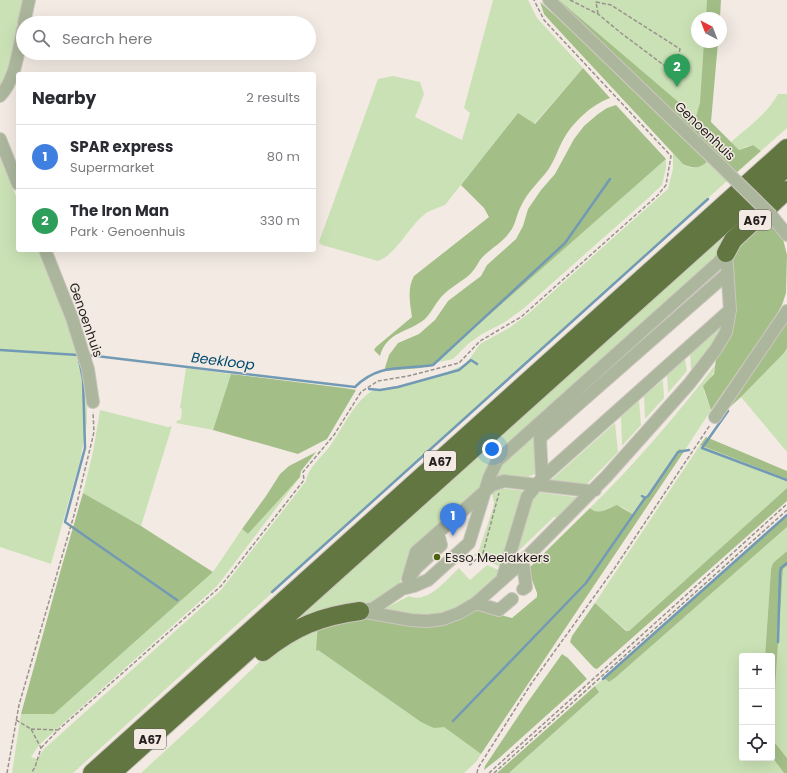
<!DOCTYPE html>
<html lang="en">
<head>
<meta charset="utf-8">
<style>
	body { margin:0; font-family:Poppins,sans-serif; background:#f7f7f7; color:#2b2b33 }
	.controls { position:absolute; right:12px; bottom:12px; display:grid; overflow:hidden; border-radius:4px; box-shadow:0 4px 16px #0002 }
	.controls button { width:36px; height:36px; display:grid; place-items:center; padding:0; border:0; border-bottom:1px solid #e1e1e2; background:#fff; color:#2b2b33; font:20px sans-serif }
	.compass { position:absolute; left:691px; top:12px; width:36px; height:36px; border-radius:50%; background:#fff; box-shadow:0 4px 16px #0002; rotate:318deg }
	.you { position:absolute; left:492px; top:449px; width:14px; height:14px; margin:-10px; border:3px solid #fff; border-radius:50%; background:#1a73e8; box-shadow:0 0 0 6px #1a73e833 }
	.badge { display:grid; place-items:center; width:26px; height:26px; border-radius:50%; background:#b45309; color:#fff; font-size:13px; font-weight:700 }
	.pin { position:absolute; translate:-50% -33px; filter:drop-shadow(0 1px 2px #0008) }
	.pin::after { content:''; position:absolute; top:21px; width:14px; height:12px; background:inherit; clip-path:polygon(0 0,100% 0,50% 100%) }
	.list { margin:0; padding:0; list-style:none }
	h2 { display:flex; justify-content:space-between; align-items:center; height:52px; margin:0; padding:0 16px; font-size:17px }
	h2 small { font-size:13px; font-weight:400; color:#7c7c81 }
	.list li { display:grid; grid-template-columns:26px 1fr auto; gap:12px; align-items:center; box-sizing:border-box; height:64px; padding:0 16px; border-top:1px solid #e1e1e2 }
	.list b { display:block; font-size:15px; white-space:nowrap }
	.list p { margin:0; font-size:13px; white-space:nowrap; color:#7c7c81 }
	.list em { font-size:13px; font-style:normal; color:#7c7c81 }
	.icon { flex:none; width:22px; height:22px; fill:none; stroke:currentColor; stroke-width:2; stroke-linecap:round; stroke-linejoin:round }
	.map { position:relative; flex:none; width:787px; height:773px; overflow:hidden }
	.search { position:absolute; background:#fff; box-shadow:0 4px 16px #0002; left:16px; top:16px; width:300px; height:44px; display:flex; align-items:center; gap:10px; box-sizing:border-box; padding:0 14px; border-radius:22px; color:#7c7c81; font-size:15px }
	.panel { position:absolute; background:#fff; box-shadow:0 4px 16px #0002; left:16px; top:72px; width:300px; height:180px; border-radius:4px }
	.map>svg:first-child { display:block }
	.green { fill:#cae1b5 }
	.forest { fill:#a3bf87 }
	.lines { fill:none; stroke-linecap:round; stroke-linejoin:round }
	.stream { stroke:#739ab5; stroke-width:2.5 }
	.minor-casing { stroke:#cdc6bf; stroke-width:14 }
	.highway-casing { stroke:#cdc6bf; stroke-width:20 }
	.path { stroke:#98928c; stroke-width:1.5; stroke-dasharray:4 2; stroke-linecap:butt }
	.minor { stroke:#abb69d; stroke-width:12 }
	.highway { stroke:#617640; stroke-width:18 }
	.minor-bridge-casing { stroke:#cdc6bf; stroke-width:14; stroke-linecap:butt }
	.minor-bridge { stroke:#abb69d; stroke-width:12 }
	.poi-dot { fill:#4c630f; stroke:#f3ebe3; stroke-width:1.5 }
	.labels { text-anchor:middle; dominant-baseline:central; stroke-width:3; stroke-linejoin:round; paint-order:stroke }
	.shield { fill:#f3ebe3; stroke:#615c58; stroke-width:1 }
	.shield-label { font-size:12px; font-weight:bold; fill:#221f1c }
	.street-label { font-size:13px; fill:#221f1c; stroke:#f3ebe3 }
	.poi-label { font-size:13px; fill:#221f1c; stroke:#f3ebe3; text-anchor:start }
	.water-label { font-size:14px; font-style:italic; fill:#01496f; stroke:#f3ebe3 }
</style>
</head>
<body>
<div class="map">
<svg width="787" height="773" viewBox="0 0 787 773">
	<rect width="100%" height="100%" fill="#f3ebe3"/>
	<path class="green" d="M0,0H22L12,54L2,89L0,92Z
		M493,0H528L537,18L583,68L534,124L518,113L445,205C438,208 430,210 425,214C409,226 396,255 378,261L322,245L319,242L378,79L393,76L420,82L424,94L415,117L462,140L470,113L464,108Z
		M547,0H719L716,18H697V42H713L700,131Z
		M778,94H787V128L761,151L752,145L745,147L739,150L731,142C748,127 767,114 778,94Z
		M673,153C685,166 691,174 707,162L727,181L73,773H12L21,714H54L213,572L242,529L248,534L300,477L217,586L39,745L31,757L37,759L44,749L221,590L306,481C308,467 322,457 330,446C342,430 355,399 374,390L414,383L445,373L466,364L480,344L509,328L528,314L668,189L673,169Z
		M0,158L18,201V250H38L70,328L87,399V422L80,461L51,564L0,547Z
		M666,159V168L662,185L645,201L523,309L505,322L482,334L468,344L453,359L435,363Z
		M727,234L716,259L495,459L482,488L410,557L399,585L371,603L277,637L524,414Z
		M722,263V270L537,436L540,471C523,482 510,479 491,478L495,467Z
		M724,322L719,338L695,371H691L690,351Z
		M787,348V452L741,397L784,353Z
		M685,359L687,371L668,393L667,375Z
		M715,365C715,375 707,382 704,391L711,410L685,450L679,449L675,454L633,515C628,511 623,506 617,506C607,505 600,518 590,508C635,464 677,415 715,365Z
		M186,368L231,374L213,430L176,423L177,421L181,419L182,409L180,408Z
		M663,380L664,398L645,419L644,396Z
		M639,400L641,425L622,446L621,417Z
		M100,410L168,427L172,426L141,526L83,493L93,452Z
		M615,423L618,452L585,486L549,482Z
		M700,445L787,479V488L629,631H627L595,603Z
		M498,488L527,491L503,568L474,555L479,550L492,511L494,503L492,493Z
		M537,492L575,497L584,496L562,518L554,517L511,558L531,496Z
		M787,527V551L773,563L771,569L765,656H742V758L772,757L784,773H509L596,695L598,690L595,686L604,678L609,682L615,678Z
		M487,565L501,571L498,581L458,611L426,618L378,612L409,596C428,604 446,580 459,568L470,580Z
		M787,566V758L775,743L772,734L783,569Z
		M318,622V650L421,722L444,727L481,754L476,762L464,773H141L202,717L276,646Z"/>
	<path class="forest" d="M554,0L560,1L696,117L700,103L704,42H718L711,122L739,150L753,145L761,151L735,174Z
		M707,0H721L720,18H706Z
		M540,2L561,21L707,162C698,169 693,169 683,164L552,23L544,14Z
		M583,68L610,98C591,105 573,122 563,140C558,149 555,160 548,170C539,182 528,191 521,206C516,215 516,225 509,233C501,244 488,250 480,260C476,267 473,272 467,277C459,283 450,288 443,295C436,302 432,312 425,319C408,333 387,331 380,356L374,350L376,347L412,317C410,304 407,288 414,276L489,217L484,208L461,185L518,113L535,124Z
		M616,105L666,159L435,363L421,368L384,371L389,355L398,343L419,334L435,320L448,301L481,276L487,265L516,239L523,226L528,209L541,190L555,174L574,139L584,126L598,114L607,108Z
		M765,215L782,235L787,255L786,293L782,305L774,319L711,410L703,386L714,374L717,352L728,334L731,258L732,249Z
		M787,316V348L784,353L741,397L720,416Z
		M231,374L344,388L356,390L327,439L298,454L213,430Z
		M706,437L787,471V479L700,445Z
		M679,449L685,450L481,754L444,727L434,728L421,722L318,650L316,651L318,622L362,616L411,622L475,608L512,618L537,597V593L528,569L590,508C598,516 608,508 617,505L634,515Z
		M316,452L301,471L300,477L248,534L242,529L266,496L280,474L289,466Z
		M787,488V501L597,669L594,668L570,642L572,636L595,603L626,631H629Z
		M83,493L141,526L213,572L54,714H21L61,569Z
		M787,515V527L615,678L609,682L604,678Z
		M787,551V566L783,569L772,734L775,743L787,758V773H784L772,757V656H765L771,569L773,563Z
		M562,654L568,658L587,679L498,759L484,770L485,766L527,703Z
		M595,686L599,692L596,695L509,773H497Z"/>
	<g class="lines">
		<path class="stream" d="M0,350L78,355L83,379L85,448L65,522L177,600
			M88,355L355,387
			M355,387C379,363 402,370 433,365L565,243L610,179
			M369,389L380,390L398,387L459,370L471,360L477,364
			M728,411L702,448L787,480
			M642,496L645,498L648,496L678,452L689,450
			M272,592L708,199
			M778,642L780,573L781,568L787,563
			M603,679L787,515
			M453,721L586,583L645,498"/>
		<defs>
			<path id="minor" d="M549,0L724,169
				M24,23L29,0
				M0,96C16,79 18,51 23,29
				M0,139L18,184
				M772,216L787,235
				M45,250L72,318L88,369L93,402
				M715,417L787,311
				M542,478L540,438L728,273
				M412,574L416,568L441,545L438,533
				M408,579L416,552L492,485L504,481L590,491L595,490
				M502,580L527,497L542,478L730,310
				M523,589L526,587L523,561
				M476,603L499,610L512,599
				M360,611L411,620L427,621L443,619L459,613L476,603L523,561L606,477L689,384L716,349L726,332L730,310L726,253
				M361,611L374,608L402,589L414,586L428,580L469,543L489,478L497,461L719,262L726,253"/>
			<path id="highway" d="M726,253L733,240L787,190
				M263,652C294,627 321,616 360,611
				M92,773L787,148
				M112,773L787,167"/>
		</defs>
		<use href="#minor" class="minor-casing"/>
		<use href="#highway" class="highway-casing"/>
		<path class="path" d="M570,0L598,14L621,33L669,69L676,67L680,49L611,5L596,2L598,14
			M465,560L470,565L483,553L499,493
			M16,720L31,729L41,748L35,767L32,772
			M31,729L58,730
			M41,748L58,730L221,586L304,480L303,472L334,435L361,392L378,381L408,376L459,363L480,341L521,317L658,195L666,185L671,156L544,20L534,0
			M7,773L19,705L74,515L94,432L93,412
			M477,773L478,768L531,684L614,569L710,425
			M489,773L787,504
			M494,773L787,510"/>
		<use href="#minor" class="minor"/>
		<use href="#highway" class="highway"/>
		<defs>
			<path id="minor-bridge" d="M724,169L772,216"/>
		</defs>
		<use href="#minor-bridge" class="minor-bridge-casing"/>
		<use href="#minor-bridge" class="minor-bridge"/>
	</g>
	<circle class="poi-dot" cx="437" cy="557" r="4"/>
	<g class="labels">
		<g class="shield">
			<rect x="739" y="210" width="32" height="20" rx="3"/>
			<rect x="424" y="451" width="32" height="20" rx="3"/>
			<rect x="134" y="729" width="32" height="20" rx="3"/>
		</g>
		<g class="shield-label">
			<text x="755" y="220">A67</text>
			<text x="440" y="461">A67</text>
			<text x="150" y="739">A67</text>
		</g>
		<g class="street-label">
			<text transform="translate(705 131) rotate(44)">Genoenhuis</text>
			<text transform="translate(86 320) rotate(71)">Genoenhuis</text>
		</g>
		<g class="poi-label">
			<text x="445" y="557">Esso Meelakkers</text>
		</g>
		<g class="water-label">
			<text transform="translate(223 361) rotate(7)">Beekloop</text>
		</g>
	</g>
</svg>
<div class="controls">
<button>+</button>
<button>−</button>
<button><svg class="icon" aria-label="locate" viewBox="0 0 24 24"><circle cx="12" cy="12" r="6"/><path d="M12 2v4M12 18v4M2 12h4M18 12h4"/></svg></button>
</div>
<svg class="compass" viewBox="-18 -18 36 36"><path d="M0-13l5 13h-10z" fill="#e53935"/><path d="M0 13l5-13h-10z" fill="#7c7c81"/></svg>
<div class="you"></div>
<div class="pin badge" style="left:453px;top:536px;background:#3f7fe0">1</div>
<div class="pin badge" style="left:677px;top:87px;background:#2e9e5b">2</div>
<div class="search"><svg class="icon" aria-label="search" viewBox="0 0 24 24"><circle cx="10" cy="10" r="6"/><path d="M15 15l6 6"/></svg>Search here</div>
<section class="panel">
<h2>Nearby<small>2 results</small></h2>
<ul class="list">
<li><span class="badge" style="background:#3f7fe0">1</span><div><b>SPAR express</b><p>Supermarket</p></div><em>80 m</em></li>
<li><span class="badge" style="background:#2e9e5b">2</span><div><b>The Iron Man</b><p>Park · Genoenhuis</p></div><em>330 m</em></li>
</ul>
</section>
</div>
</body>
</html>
